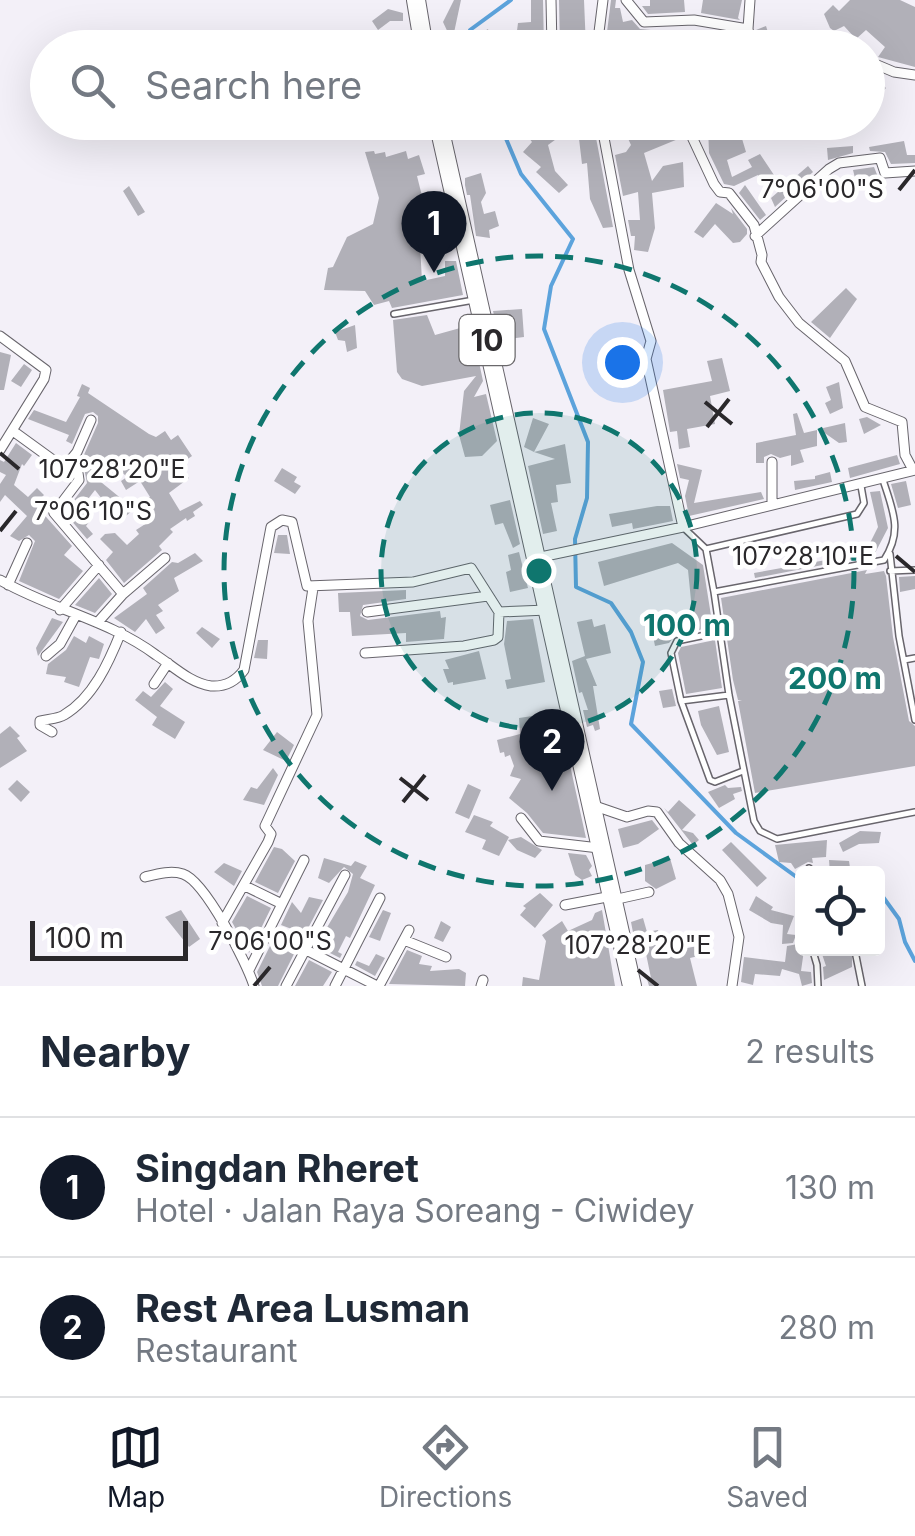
<!DOCTYPE html>
<html lang="en">
<head>
<meta charset="utf-8">
<style>
	body { margin:0; font-family:Inter,sans-serif; background:#f2f2f3; color:#1f2937 }
	.controls { position:absolute; right:30px; bottom:30px; display:grid; overflow:hidden; border-radius:10px; box-shadow:0 10px 40px #0002 }
	.controls button { width:90px; height:90px; display:grid; place-items:center; padding:0; border:0; border-bottom:2px solid #e0e1e3; background:#fff; color:#1f2937; font:50px sans-serif }
	.scale { position:absolute; left:30px; bottom:25px; width:158px; box-sizing:border-box; padding-left:10px; border:5px solid #2a282b; border-top:0; font-size:28px; line-height:35px; white-space:nowrap; color:#2a282b; -webkit-text-stroke:8px #fff; paint-order:stroke }
	.you { position:absolute; left:622px; top:362px; width:35px; height:35px; margin:-25px; border:8px solid #fff; border-radius:50%; background:#1a73e8; box-shadow:0 0 0 15px #1a73e833 }
	.badge { display:grid; place-items:center; width:65px; height:65px; border-radius:50%; background:#111827; color:#fff; font-size:32px; font-weight:700 }
	.pin { position:absolute; translate:-50% -82px; filter:drop-shadow(0 2px 5px #0008) }
	.pin::after { content:''; position:absolute; top:52px; width:35px; height:30px; background:inherit; clip-path:polygon(0 0,100% 0,50% 100%) }
	.list { margin:0; padding:0; list-style:none }
	h2 { display:flex; justify-content:space-between; align-items:center; height:130px; margin:0; padding:0 40px; font-size:42px }
	h2 small { font-size:32px; font-weight:400; color:#747a83 }
	.list li { display:grid; grid-template-columns:65px 1fr auto; gap:30px; align-items:center; box-sizing:border-box; height:140px; padding:0 40px; border-top:2px solid #e0e1e3 }
	.list b { display:block; font-size:38px; white-space:nowrap }
	.list p { margin:0; font-size:32px; white-space:nowrap; color:#747a83 }
	.list em { font-size:32px; font-style:normal; color:#747a83 }
	.icon { flex:none; width:55px; height:55px; fill:none; stroke:currentColor; stroke-width:2; stroke-linecap:round; stroke-linejoin:round }
	.map { position:relative; flex:none; width:915px; height:986px; overflow:hidden }
	.search { position:absolute; background:#fff; box-shadow:0 10px 40px #0002; left:30px; right:30px; top:30px; height:110px; display:flex; align-items:center; gap:25px; box-sizing:border-box; padding:0 35px; border-radius:55px; color:#747a83; font-size:38px }
	.sheet { height:410px; background:#fff }
	nav { display:flex; justify-content:space-around; align-items:center; box-sizing:border-box; height:140px; border-top:2px solid #e0e1e3; background:#fff; font-size:28px; color:#747a83 }
	nav a { display:grid; justify-items:center; gap:5px }
	nav .on { color:#111827 }
	.map>svg:first-child { display:block }
	.lines { fill:none; stroke-linecap:round; stroke-linejoin:round }
	.stream { stroke:#5ca3dc; stroke-width:4 }
	.building { fill:#b1b0b8 }
	.lane-casing { stroke:#68656c; stroke-width:8 }
	.street-casing { stroke:#68656c; stroke-width:11 }
	.highway-casing { stroke:#68656c; stroke-width:20 }
	.lane { stroke:#fff; stroke-width:5 }
	.street { stroke:#fff; stroke-width:9 }
	.highway { stroke:#fff; stroke-width:18 }
	.ticks { fill:none; stroke:#2a282b; stroke-width:4 }
	.ring { fill:none; stroke:#0f766e; stroke-width:5; stroke-dasharray:18 12 }
	.labels { text-anchor:middle; dominant-baseline:central; stroke-width:9; stroke-linejoin:round; paint-order:stroke }
	.shield { fill:#fff; stroke:#6a686b; stroke-width:2.5 }
	.shield-label { font-size:30px; font-weight:bold; fill:#2a282b }
	.ticks-label { font-size:25px; text-anchor:middle; fill:#2a282b; stroke:#fff; stroke-width:9; stroke-linejoin:round; paint-order:stroke }
	.centre { fill:#0f766e; stroke:#fff; stroke-width:5 }
	.ring-label { font-size:30px; text-anchor:middle; font-weight:bold; fill:#0f766e; stroke:#fff; stroke-width:9; stroke-linejoin:round; paint-order:stroke }
</style>
</head>
<body>
<div class="map">
<svg width="915" height="986" viewBox="0 0 915 986">
	<rect width="100%" height="100%" fill="#f3f0f8"/>
	<g class="lines">
		<path class="stream" d="M466,48L470,30L511,0
			M499,122L521,174L573,239L551,286L544,329L588,442L587,498L575,539L576,587L611,603L631,632L643,662L631,724L736,833L802,881
			M878,890L899,919L905,942L915,961"/>
	</g>
	<path class="building" d="M454,0H461L452,42L450,38L448,48H440L434,34L450,37L443,22Z
		M531,0H543L544,48H481L487,29L515,46L518,23L531,22Z
		M559,0H584L586,48H560Z
		M611,0H616L615,8H620L623,22L632,20L640,29L651,30V37L688,31L689,48H605Z
		M650,0H684L685,12L648,14L642,6H650Z
		M703,0H742L738,18L740,20L701,13Z
		M850,0H900L915,7V67L878,57L885,47L866,30L856,39L844,26L834,31L830,28L824,14L833,5L839,11Z
		M388,9L403,13V21H390L378,30L372,21Z
		M766,26L773,48H760L756,30Z
		M698,30L736,35L733,48H695Z
		M868,72L886,88L872,103L868,97Z
		M542,122H547L559,137L548,145L555,171L568,185L559,193L536,172L541,167L523,152L532,142L526,134Z
		M577,122H593L613,227L603,228L590,199L587,163L582,164Z
		M615,122H641L635,127L649,122L650,127H678L683,137L644,153L652,181L663,166L683,162L684,187L652,193L655,228L648,252L634,250L635,236H631L628,220H640L638,192L623,196L615,155L626,152L631,145L624,130L612,134L610,124Z
		M728,122H737L746,152L727,160L732,177L752,167L748,160L760,154L774,175L762,182L758,175L734,186L724,184L709,153L708,126L730,125Z
		M780,122H810L787,137Z
		M904,141L907,155H915V163L891,164L885,152L870,151L869,147Z
		M853,146V153L828,160L827,148Z
		M374,151L375,154L385,152L386,157L406,151L408,159L419,155L425,174L417,176L423,200L409,204L407,213L412,219L416,246L420,245L422,281L445,276V261H456L463,295L392,308L389,301L374,305L365,291L324,290L328,268L333,267L347,237L373,224L379,198L365,152Z
		M808,166L813,172L775,207L771,198Z
		M874,167L878,177L856,182L853,170Z
		M481,173L486,193L481,202L484,214L495,211L499,226L489,230L490,238L476,236L470,195H467L465,185V178Z
		M745,185L766,215L760,220L739,193Z
		M129,186L145,212L138,216L123,191Z
		M716,203L733,214L731,208L747,229V234L740,242L733,243L715,224L703,238L694,232Z
		M846,288L857,299L830,338L811,322Z
		M522,309L524,337L507,339L509,346L502,348L493,311Z
		M427,315L435,335L471,325L483,381L474,397L486,394L497,441L482,456L465,457L459,435L464,391L476,376L422,386L402,379L397,372L393,320Z
		M355,325L357,348L347,352L345,341L338,340L335,332Z
		M0,352L11,355L4,390H0Z
		M722,358L730,391L710,396L715,424L687,429L690,447L679,449L677,431L670,432L663,390L712,381L707,361Z
		M24,364L32,370L21,387L11,381Z
		M839,382L843,408L830,414L825,403L831,400L826,387Z
		M82,384L90,388L88,393L149,434L156,437L165,431L171,440L178,435L192,456L179,465L189,478L169,493L180,511L200,501L203,505L193,512L195,516L187,521L186,518L170,529L173,532L159,546L162,550L124,583L106,560L113,552L100,539L105,534L115,533L127,545L139,534L136,530L150,521L139,505L150,497L140,481L126,490L121,481L127,477L110,461L96,478L134,509L126,516L115,504L109,508L95,490L81,508L93,517L86,526L93,534L87,539L70,519L73,515L67,509L87,483L84,468L89,462L83,457L98,423V416L93,412L85,414L72,444L66,441L69,435L28,419L34,410L66,422L80,397L77,396Z
		M797,413L804,433L817,430V446L800,450L804,462L791,466V455L780,458L771,454L764,457V463H756V443L796,435L793,414Z
		M867,417L881,425L864,434L859,419Z
		M533,418L549,424L534,452L524,447Z
		M845,423L847,442L839,443L819,429Z
		M16,443L32,455L24,466L22,464L14,485L28,497L37,488L44,495L42,497L46,501L39,509L72,546L64,555L83,571L59,599L19,581L35,541L29,535L19,541L10,536L27,516L5,495L0,502V484L6,475L0,472V460L4,462Z
		M565,444L571,483L556,485L558,502L551,503L557,531L543,534L528,466L555,459L534,452Z
		M897,455L900,464L850,478L848,468Z
		M677,464L702,470L694,503L761,492L764,499L689,516L685,496L689,480L680,478Z
		M282,468L297,477L294,482L301,486L295,494L274,481Z
		M830,472L832,482L795,490L794,481L815,479V476Z
		M906,481L911,505L898,508L891,484Z
		M880,491L888,528L874,555L755,578L754,573L865,553L878,527L870,492Z
		M510,500L520,544L513,548L503,523L495,525L490,505Z
		M657,506H670L673,521L633,529L632,523L612,527L609,514Z
		M278,535H287L290,554L274,553Z
		M672,543L703,565L712,622L707,623L708,628L694,631L688,570L678,563L604,586L598,562Z
		M519,552L528,588L510,592L506,572L511,570L508,555Z
		M195,553L203,561L174,578L179,591L158,605L163,611L156,615L165,628L156,634L146,619L135,632L114,618L147,594L143,588L172,562L178,563Z
		M867,570L865,574L884,571L886,576L893,637L909,721L915,726V766L755,793L738,701L742,700H738L733,680L721,598Z
		M915,576V589L900,592L899,577Z
		M99,578L112,594L95,613L75,605Z
		M406,590V599L363,605L360,616L368,620L440,611L441,618L446,617L444,639L406,642V633L352,636L350,612H339L338,593Z
		M52,618L63,622L38,656L36,648Z
		M533,619L545,682L507,689L505,680L511,679L504,644L507,621Z
		M592,619L594,627L605,624L611,653L586,659L597,686H593L600,729L595,731L593,725L587,727L583,710H588L582,692L579,693L572,661L585,656L577,622Z
		M202,627L220,639L212,648L196,633Z
		M675,627L676,635L669,643L655,646L652,631Z
		M74,636L86,643L89,636L104,644L99,659L90,657L79,687L64,682L66,677L46,674L48,664L66,650Z
		M258,640H268L267,659L254,658Z
		M715,640L722,688L686,694L678,653L681,647Z
		M479,651L486,679L453,685V682L448,683L443,669H449L445,660Z
		M165,682L173,689L160,706L185,722L175,739L152,725L157,717L135,700L143,691L151,697Z
		M672,689L676,706L663,708L659,691Z
		M719,706L729,752L717,755L701,725L698,711Z
		M539,715L540,727L544,726L547,739L543,740L546,755L561,753L562,758L568,756L586,838L543,833L527,813L509,798L521,779L510,776L514,766L510,755L505,757L504,752L500,753L497,740L520,734L519,718Z
		M10,726L20,736L17,738L27,751L0,768V734Z
		M277,732L294,745L286,761L263,750Z
		M273,768L278,775L264,805L243,800L251,787L257,789Z
		M17,780L30,792L21,802L8,789Z
		M468,784L481,790L469,819L455,813Z
		M725,785L728,788L741,787L742,791L733,794L735,799L719,808L708,792Z
		M679,800L696,815L682,830L693,833L699,840L693,845L664,808L668,812Z
		M474,815L493,822L490,826L509,837L499,856L482,849L486,840L465,832Z
		M652,820L659,829L638,844L623,848L618,829Z
		M860,831L881,832L879,843L859,844L843,852L839,843Z
		M521,837L542,850L535,858L517,850L508,840Z
		M827,840L826,857L812,858L813,863L808,862L795,869L791,863L779,862L775,845Z
		M731,842L767,878L757,887L722,850Z
		M274,847L282,849L295,861L278,893L255,882Z
		M568,853L586,855L592,866L589,870L592,876L582,880L575,875Z
		M324,858L351,866L355,861L367,866L360,878L375,885L350,938L346,936L338,952L342,954L340,958L316,946L348,892L353,874L344,867L329,883L318,878Z
		M670,858L676,879L656,889L645,881V865Z
		M829,860L849,861L851,874H830Z
		M224,863L242,871L234,886L214,872Z
		M540,893L553,905L535,928L520,915L526,908L523,906Z
		M247,896L271,908L249,953L232,922Z
		M756,896L773,907L771,910L794,916L787,934L796,935L793,943L782,944L783,925L771,923L749,910Z
		M309,897L323,900L305,934L281,925L292,902L301,913Z
		M181,910L200,939L189,947L165,917Z
		M383,910L391,913L380,941L369,937Z
		M602,910L615,986H522L523,977L539,980L546,941L542,935L562,921L568,931L592,920L595,913Z
		M643,918L647,932L658,930L663,953L707,944V954L690,958L697,986H649L647,979L651,978L644,944L635,943L631,922Z
		M441,921L451,927L443,942L434,938Z
		M271,944L294,954L278,986H262L257,972Z
		M798,944L796,948L804,950L801,971L811,972L812,983L802,986L799,974L782,969L780,976L755,974L753,985L741,982L744,957L785,962L787,946Z
		M820,948H852V967L824,980L823,967L826,966Z
		M407,950L422,956L419,964L432,966L430,971L459,969L466,973L465,986L389,984Z
		M376,954L385,958L375,976L355,965L357,961L369,966Z
		M309,960L332,972L323,986H295Z"/>
	<g class="lines">
		<defs>
			<path id="lane" d="M413,213L452,207
				M394,314L474,300
				M883,480C893,511 903,531 884,560L714,592L729,695L754,821L760,831L777,839L915,812
				M685,529L706,549L714,592
				M706,549L857,514L864,503L861,486
				M890,554L899,636L915,720
				M890,571L915,570
				M720,632L677,641L671,653L681,701L729,695
				M904,660L915,658
				M681,701L710,780L715,782L743,771
				M808,874L809,868
				M802,909V929
				M812,948L817,965L818,986
				M856,956L862,986"/>
			<path id="street" d="M551,0L552,48
				M626,0L644,22L694,20L748,29
				M750,0L748,29L752,48
				M597,48L603,0
				M868,61L894,72L915,75
				M560,122V125
				M601,122L629,270L651,341L646,359L683,527
				M685,122L714,184L720,192L729,193L754,225L762,255L761,262L779,297L799,323L845,361L865,407L902,422L905,455L913,470
				M755,236L829,169L839,163L880,158L885,173L915,171
				M0,336L46,370L44,379L0,450
				M13,431L64,468L77,452L91,420
				M772,462V505
				M70,464L78,473L79,480L54,513L123,594
				M536,558L683,527L915,470
				M0,580C50,609 109,620 156,655C173,666 190,683 211,686C225,687 236,681 244,670L271,527L282,520L292,522L307,586L413,582L471,568L499,612L547,610
				M8,585L27,543
				M60,610L99,565
				M367,612L488,596
				M98,622L123,594L165,558
				M365,653L464,646L494,640L498,637L499,612
				M46,656L60,644L76,615
				M154,684L168,663
				M52,732L40,725V721C47,719 58,719 64,715C93,698 109,662 121,632
				M592,805L627,817L648,811L657,812L679,843L720,880L728,894L739,937L732,986
				M521,818L539,841L599,848
				M145,877C157,874 171,870 183,874C205,881 247,963 254,986
				M245,886L282,904
				M613,900L649,892
				M565,905L612,896
				M222,923L268,842L271,834L265,826L317,715L308,621L313,588
				M269,931L377,986
				M404,940L446,957
				M249,970L304,860
				M286,986L345,875
				M335,986L380,898
				M379,986L409,930
				M481,986L483,980"/>
			<path id="highway" d="M416,0L424,48
				M438,122L632,986"/>
		</defs>
		<use href="#lane" class="lane-casing"/>
		<use href="#street" class="street-casing"/>
		<use href="#highway" class="highway-casing"/>
		<use href="#lane" class="lane"/>
		<use href="#street" class="street"/>
		<use href="#highway" class="highway"/>
	</g>
	<path class="ticks" d="M899,190L915,170M705,402L732,424M707,427L729,399M0,453L19,469M0,531L16,511M896,556L915,572M400,778L428,800M403,802L425,775M638,970L658,986M254,986L270,967"/>
	<circle cx="539" cy="571" r="158" fill="#0f766e" fill-opacity=".12"/>
	<g class="ring">
		<circle cx="539" cy="571" r="158"/>
		<circle cx="539" cy="571" r="315"/>
	</g>
	<g class="labels">
		<rect class="shield" x="459.5" y="315" width="55" height="50" rx="8"/>
		<g class="shield-label">
			<text x="487" y="340">10</text>
		</g>
	</g>
	<g class="ticks-label">
		<text x="822" y="198">7°06'00"S</text>
		<text x="112" y="478">107°28'20"E</text>
		<text x="93" y="520">7°06'10"S</text>
		<text x="803" y="565">107°28'10"E</text>
		<text x="270" y="950">7°06'00"S</text>
		<text x="638" y="954">107°28'20"E</text>
	</g>
	<circle cx="539" cy="571" r="15" class="centre"/>
	<g class="ring-label">
		<text x="687" y="636">100 m</text>
		<text x="835" y="689">200 m</text>
	</g>
</svg>
<div class="controls">
<button><svg class="icon" aria-label="locate" viewBox="0 0 24 24"><circle cx="12" cy="12" r="6"/><path d="M12 2v4M12 18v4M2 12h4M18 12h4"/></svg></button>
</div>
<div class="scale">100 m</div>
<div class="you"></div>
<div class="pin badge" style="left:434px;top:273px">1</div>
<div class="pin badge" style="left:552px;top:791px">2</div>
<div class="search"><svg class="icon" aria-label="search" viewBox="0 0 24 24"><circle cx="10" cy="10" r="6"/><path d="M15 15l6 6"/></svg>Search here</div>
</div>
<section class="sheet">
<h2>Nearby<small>2 results</small></h2>
<ul class="list">
<li><span class="badge">1</span><div><b>Singdan Rheret</b><p>Hotel · Jalan Raya Soreang - Ciwidey</p></div><em>130 m</em></li>
<li><span class="badge">2</span><div><b>Rest Area Lusman</b><p>Restaurant</p></div><em>280 m</em></li>
</ul>
</section>
<nav>
<a class="on"><svg class="icon" aria-label="map" viewBox="0 0 24 24"><path d="M3 6l6-2 6 2 6-2v14l-6 2-6-2-6 2zM9 4v14M15 6v14"/></svg>Map</a>
<a><svg class="icon" aria-label="directions" viewBox="0 0 24 24"><path d="M12 3l9 9-9 9-9-9zM9 14v-3h6M13 9l2 2-2 2"/></svg>Directions</a>
<a><svg class="icon" aria-label="saved" viewBox="0 0 24 24"><path d="M7 4h10v16l-5-4-5 4z"/></svg>Saved</a>
</nav>
</body>
</html>
